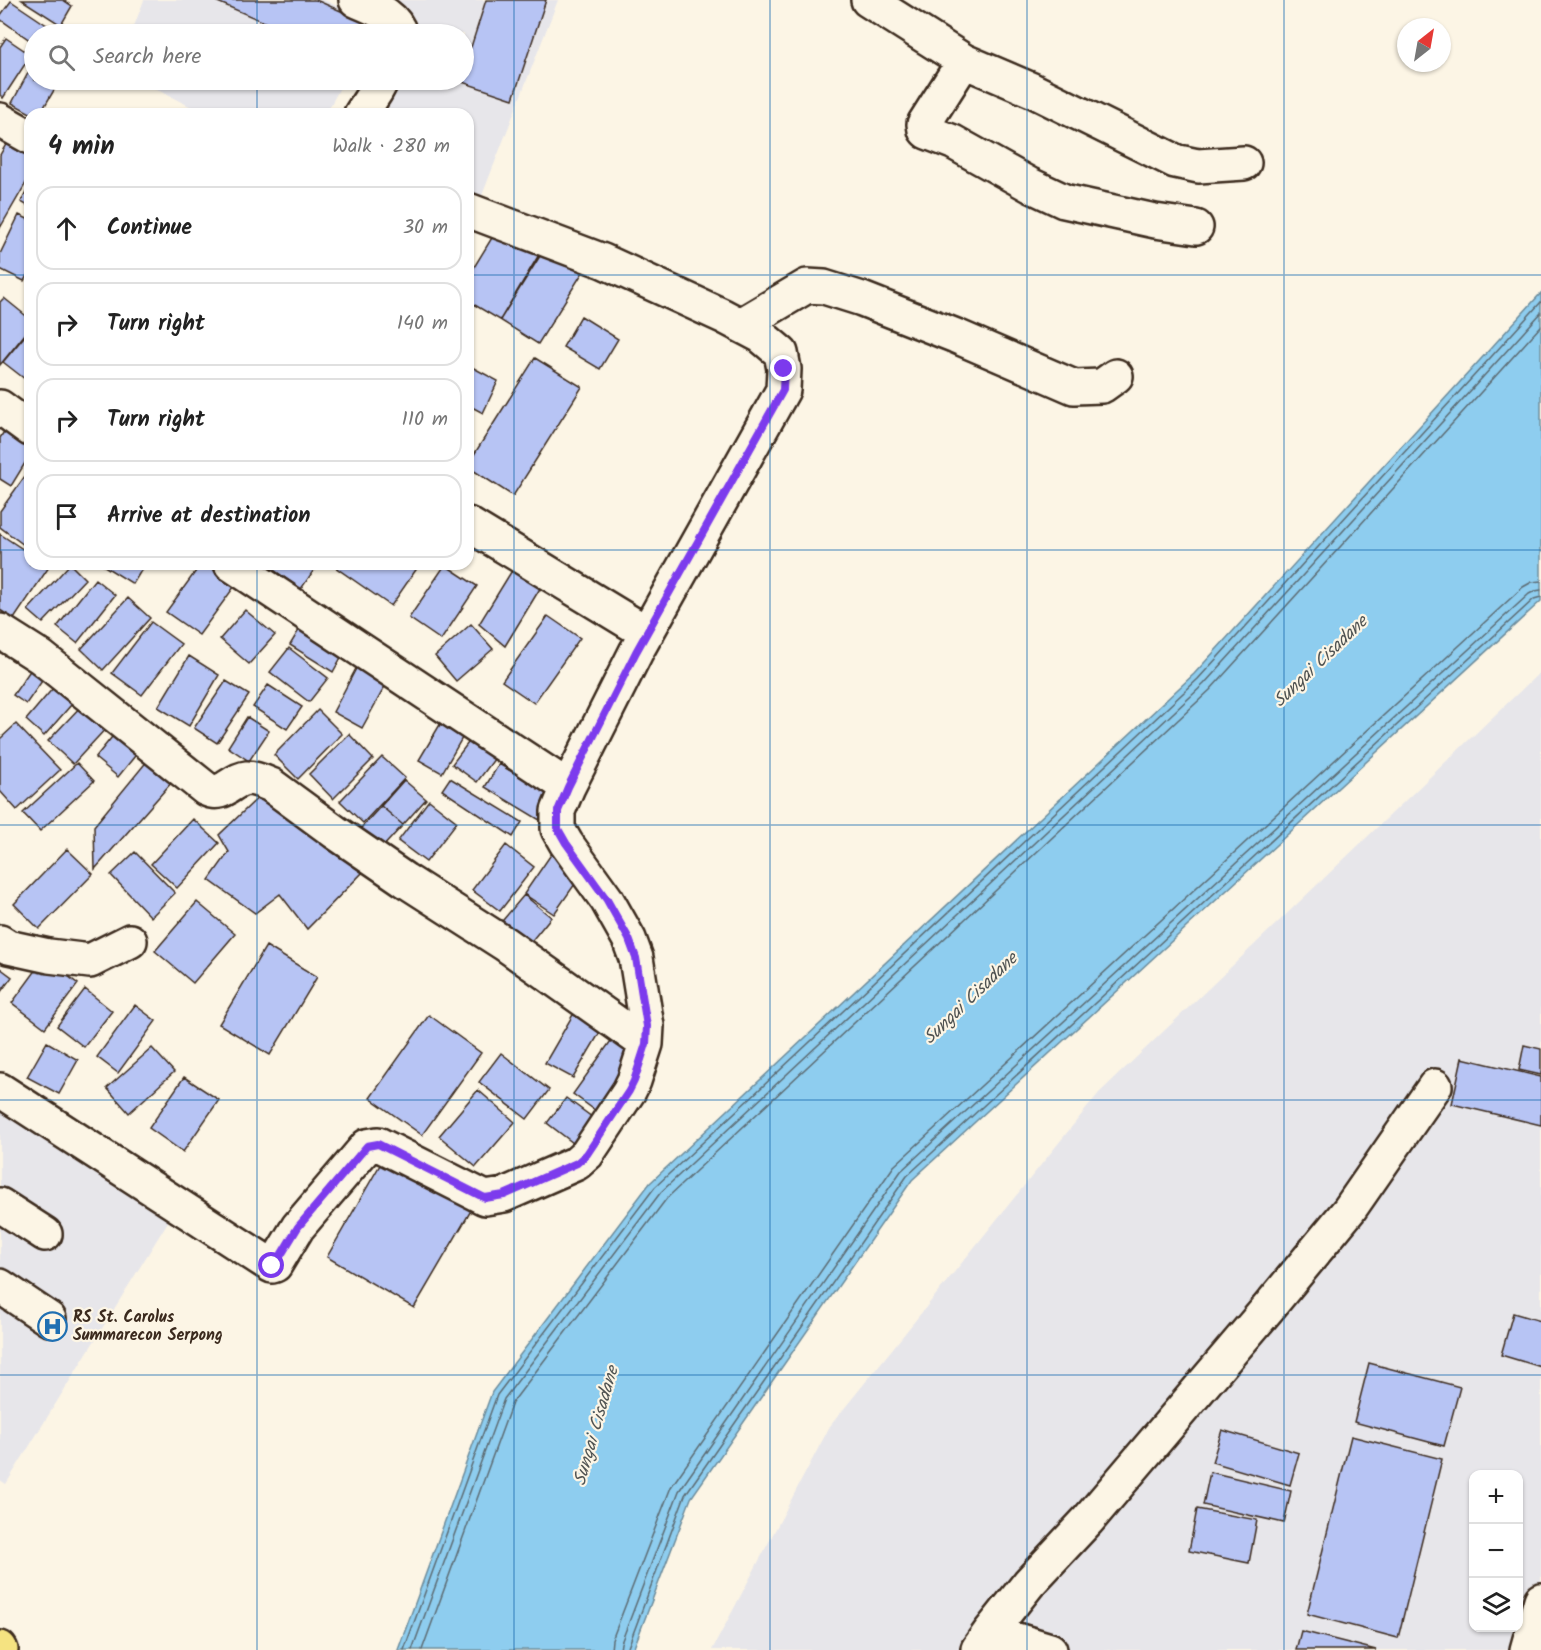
<!DOCTYPE html>
<html lang="en">
<head>
<meta charset="utf-8">
<style>
	body { margin:0; font-family:Kalam,sans-serif; background:#f6f6f6; color:#222 }
	.controls { position:absolute; right:18px; bottom:18px; display:grid; overflow:hidden; border-radius:12px; box-shadow:0 2px 4px #0004 }
	.controls button { width:54px; height:54px; display:grid; place-items:center; padding:0; border:0; border-bottom:2px solid #e0e0e0; background:#fff; color:#222; font:30px sans-serif }
	.compass { position:absolute; left:1397px; top:18px; width:54px; height:54px; border-radius:50%; background:#fff; box-shadow:0 2px 4px #0004; rotate:31deg }
	.stop { position:absolute; width:18px; height:18px; margin:-14px; border:4px solid #7c3aed; border-radius:50%; background:#fff }
	.stop.end { background:#7c3aed; border-color:#fff; box-shadow:0 2px 6px #0008 }
	.list { margin:0; padding:0; list-style:none }
	h2 { display:flex; justify-content:space-between; align-items:center; height:78px; margin:0; padding:0 24px; font-size:26px }
	h2 small { font-size:20px; font-weight:400; color:#767676 }
	.list li { display:grid; grid-template-columns:39px 1fr auto; gap:18px; align-items:center; box-sizing:border-box; height:84px; margin:0 12px 12px; padding:0 12px; border:2px solid #e0e0e0; border-radius:18px }
	.list b { display:block; font-size:22px; white-space:nowrap }
	.list em { font-size:20px; font-style:normal; color:#767676 }
	.icon { flex:none; width:33px; height:33px; fill:none; stroke:currentColor; stroke-width:2; stroke-linecap:round; stroke-linejoin:round }
	.map { position:relative; flex:none; width:1541px; height:1650px; overflow:hidden }
	.search { position:absolute; background:#fff; box-shadow:0 2px 4px #0004; left:24px; top:24px; width:450px; height:66px; display:flex; align-items:center; gap:15px; box-sizing:border-box; padding:0 21px; border-radius:33px; color:#767676; font-size:22px }
	.panel { position:absolute; background:#fff; box-shadow:0 2px 4px #0004; left:24px; top:108px; width:450px; height:462px; border-radius:18px }
	.map>svg:first-child { display:block }
	.built { fill:#e7e6ea; fill-rule:evenodd }
	.water { fill:#8ecdef; stroke:#6d8c9b; stroke-width:1.5 }
	.lines { fill:none; stroke-linecap:round; stroke-linejoin:round }
	.shore { stroke:#5c6b72; stroke-width:1.5 }
	.building { fill:#b7c4f4; stroke:#3b2a1e; stroke-width:1.5 }
	.minor-casing { stroke:#3b2a1e; stroke-width:38 }
	.major-casing { stroke:#3b2a1e; stroke-width:38 }
	.minor { stroke:#fcf5e5; stroke-width:33 }
	.major { stroke:#f5e381; stroke-width:33 }
	.route { stroke:#7c3aed; stroke-width:8 }
	.grid { fill:none; stroke:#1f6fb2; stroke-width:1.5; stroke-opacity:0.55 }
	.labels { text-anchor:middle; dominant-baseline:central; stroke-width:4.5; stroke-linejoin:round; paint-order:stroke }
	.poi-label { font-size:16px; font-weight:bold; fill:#3b2a1e; stroke:#fcf5e5; text-anchor:start }
	.water-label { font-size:18px; font-style:italic; fill:#505352; stroke:#fcf5e5 }
</style>
</head>
<body>
<div class="map">
<svg width="1541" height="1650" viewBox="0 0 1541 1650">
	<rect width="100%" height="100%" fill="#fcf5e5"/>
	<filter id="ink" filterUnits="userSpaceOnUse"><feTurbulence type="fractalNoise" baseFrequency=".0167" numOctaves="2"/><feDisplacementMap in="SourceGraphic" scale="12" xChannelSelector="R" yChannelSelector="G"/><feConvolveMatrix kernelMatrix="1 2 1 2 8 2 1 2 1" color-interpolation-filters="sRGB"/></filter>
	<g filter="url(#ink)">
		<path class="built" d="M144,0H324L373,23L367,34H131Z
			M377,0H558L481,198L468,192V114H378L395,80H464V34H410Z
			M138,80H344L326,114H205Z
			M1541,671V1650H712L830,1426L1099,1093ZM1474,1474H1518V1628H1474Z
			M0,1104L174,1212L6,1484L0,1480Z"/>
		<path class="water" d="M1541,293V601L912,1180L691,1498L633,1650H398L492,1392L650,1183L1194,674Z"/>
		<g class="lines">
			<path class="shore" d="M404,1650L497,1395L655,1187L1198,679L1541,302
				M412,1650L504,1399L661,1192L1204,684L1541,313
				M422,1650L512,1403L667,1198L1210,690L1541,326
				M611,1650L612,1640L671,1487L894,1166L1523,587L1532,582L1541,581
				M620,1650L621,1643L679,1491L901,1171L1529,594L1535,591L1541,590
				M627,1650L685,1495L907,1176L1534,599L1541,597"/>
		</g>
		<path class="building" d="M22,0H63L72,6L61,25Z
			M213,0H316L368,23L363,34H292Z
			M486,0H546L513,99L459,81L460,80H464V69Z
			M11,1L60,34H34V43L0,19V16Z
			M6,38L31,55L3,98L0,95V47Z
			M34,62V80H60L40,114H32L12,103Z
			M12,134L30,144V176L0,228V155Z
			M30,185V207L21,202Z
			M19,215L30,220V270L24,281L0,269V254Z
			M501,223L543,248L500,320L468,301V277Z
			M545,248L583,272L538,344L500,320Z
			M4,298L30,319V328L0,365V302Z
			M581,316L618,339L600,369L563,347Z
			M28,332L30,334V383L3,362Z
			M535,358L582,387L513,496L468,467V464Z
			M468,365L498,381L483,413L468,405Z
			M11,420L30,432V455L11,486L0,479V438Z
			M30,469V545L28,548L0,527V511Z
			M0,534L30,554V564H44L49,567L14,619L0,610Z
			M70,564L85,579L43,623L28,610Z
			M101,564H145L133,584Z
			M201,564H219L240,579L199,635L166,612Z
			M274,564H318L301,589L271,568Z
			M337,564H420L391,606L335,567Z
			M516,564L547,577L505,646L479,624Z
			M445,565L477,586L441,640L409,618Z
			M95,579L115,595L77,643L57,627Z
			M128,598L150,618L103,670L81,649Z
			M245,610L275,635L249,664L220,639Z
			M548,616L580,638L534,703L502,681Z
			M151,622L181,644L142,695L112,673Z
			M471,624L493,649L456,681L435,656Z
			M302,625L344,652L333,672L290,645Z
			M289,648L328,678L309,702L270,672Z
			M189,656L219,675L189,726L158,707Z
			M36,662L49,671L26,704L13,695Z
			M359,663L389,679L362,728L333,712Z
			M59,681L78,697L44,736L26,720Z
			M226,681L249,695L217,743L194,728Z
			M268,685L302,707L287,729L253,707Z
			M85,702L109,725L73,764L48,741Z
			M318,710L342,734L298,779L274,755Z
			M448,711L470,724L442,773L419,760Z
			M247,717L269,731L249,761L228,747Z
			M16,724L60,770L17,810L0,791V739Z
			M120,727L143,746L118,777L95,758Z
			M477,731L501,750L477,782L452,764Z
			M349,734L373,759L333,799L309,774Z
			M382,757L405,778L363,823L340,801Z
			M148,760L172,782L95,869L94,826Z
			M77,763L94,781L40,831L23,813Z
			M499,764L557,799L543,822L485,787Z
			M450,778L522,822L513,837L442,790Z
			M404,780L426,799L403,825L381,806Z
			M267,789L365,870L307,929L280,894L255,913L209,880L229,852L219,835Z
			M429,800L457,822L426,862L398,841Z
			M381,806L403,825L381,849L359,830Z
			M193,819L219,843L177,888L151,864Z
			M506,845L534,867L500,911L472,890Z
			M67,849L93,874L39,929L14,904Z
			M135,852L175,893L151,917L111,875Z
			M552,853L582,874L554,914L524,894Z
			M524,895L551,917L525,949L498,926Z
			M197,902L235,934L193,983L155,951Z
			M266,946L317,977L270,1055L219,1024Z
			M45,958L78,984L45,1028L12,1003Z
			M0,968L12,977L0,993Z
			M85,989L112,1011L84,1047L57,1026Z
			M135,1005L156,1021L118,1073L97,1057Z
			M578,1006L606,1022L573,1078L545,1063Z
			M429,1015L481,1053L422,1135L370,1098Z
			M613,1038L637,1054L596,1111L573,1094Z
			M47,1042L78,1060L59,1094L27,1077Z
			M1524,1045L1541,1049V1075L1519,1070Z
			M152,1048L174,1072L129,1113L107,1088Z
			M501,1053L549,1090L527,1119L479,1082Z
			M1462,1058L1541,1077V1125L1452,1104Z
			M184,1077L219,1100L183,1152L149,1128Z
			M478,1090L515,1122L476,1167L439,1136Z
			M566,1098L600,1123L581,1149L547,1123Z
			M388,1151L476,1202L414,1308L327,1257Z
			M1513,1313L1541,1321V1367L1501,1355Z
			M1369,1363L1460,1387L1444,1446L1354,1422Z
			M1222,1430L1299,1453L1290,1485L1212,1462Z
			M1351,1436L1442,1459L1398,1638L1307,1614Z
			M1210,1472L1291,1491L1284,1523L1203,1505Z
			M1197,1509L1257,1520L1249,1563L1189,1551Z
			M1301,1631L1376,1650H1296Z"/>
		<g class="lines">
			<defs>
				<path id="minor" d="M356,0C373,8 395,14 400,34
					M868,0L964,61L1032,90L1175,161L1198,166L1244,163
					M964,61L924,124L925,130L927,132L953,142L1030,185L1064,201L1155,221L1196,227
					M361,114L376,91L382,80
					M0,120L30,137
					M741,325L807,286L824,287L862,299L956,336L1074,387L1102,386L1116,376
					M0,407L30,429
					M468,524L647,633
					M231,564L568,787
					M0,631L41,657L206,789C224,798 230,780 247,778C255,778 264,782 271,785L335,832L405,880L505,944L646,1044
					M0,942L8,947L49,956L90,961L130,941
					M0,1090L272,1266L275,1265L298,1227L367,1146L378,1144L485,1198L504,1195L577,1163L587,1154L629,1091L634,1081L646,1044L647,1026L636,958L629,939L607,900L566,843L558,829V811L568,787L636,652L783,390L784,369L781,353L761,336L723,316L603,261L468,210
					M0,1205L45,1234
					M0,1286L49,1319
					M990,1632L1029,1583L1088,1520L1269,1307L1349,1210L1435,1086
					M978,1649L990,1632L1050,1650
					M1527,1650L1541,1600"/>
				<path id="major" d="M0,1648L1,1650"/>
			</defs>
			<use href="#minor" class="minor-casing"/>
			<use href="#major" class="major-casing"/>
			<use href="#minor" class="minor"/>
			<use href="#major" class="major"/>
		</g>
	</g>
	<g class="lines" filter="url(#ink)">
		<path class="route" d="M272,1266L275,1265L298,1227L367,1146L378,1144L485,1198L504,1195L577,1163L587,1154L629,1091L634,1081L646,1044L647,1026L636,958L629,939L607,900L566,843L558,829V811L568,787L636,652L783,390L784,369"/>
	</g>
	<path class="grid" d="M257,0V34M514,0V1650M770,0V1650M1027,0V1650M1284,0V1650M257,80V114M0,275H30M468,275H1541M0,550H30M468,550H1541M257,564V1650M0,825H1541M0,1100H1541M0,1375H1541"/>
	<defs>
		<symbol id="hospital-ring" viewBox="-11 -11 22 22"><circle r="9.5" fill="#fcf5e5" stroke="#1f6fb2" stroke-width="1.5"/><path d="M-5-5h3v3.5h4V-5h3V5h-3V1.5h-4V5h-3Z" fill="#1f6fb2"/></symbol>
	</defs>
	<g fill-rule="evenodd">
		<use href="#hospital-ring" x="36" y="1310" width="33" height="33"/>
	</g>
	<g class="labels">
		<g class="poi-label">
			<text x="73" y="1317">RS St. Carolus<tspan x="73" dy="18">Summarecon Serpong</tspan></text>
		</g>
		<g class="water-label">
			<text transform="translate(1321 662) rotate(-44)">Sungai Cisadane</text>
			<text transform="translate(971 999) rotate(-44)">Sungai Cisadane</text>
			<text transform="translate(597 1426) rotate(-74)">Sungai Cisadane</text>
		</g>
	</g>
</svg>
<div class="controls">
<button>+</button>
<button>−</button>
<button><svg class="icon" aria-label="layers" viewBox="0 0 24 24"><path d="M12 4l9 5-9 5-9-5zM3 14l9 5 9-5"/></svg></button>
</div>
<svg class="compass" viewBox="-18 -18 36 36"><path d="M0-13l5 13h-10z" fill="#e53935"/><path d="M0 13l5-13h-10z" fill="#767676"/></svg>
<div class="stop" style="left:272px;top:1266px"></div>
<div class="stop end" style="left:784px;top:369px"></div>
<div class="search"><svg class="icon" aria-label="search" viewBox="0 0 24 24"><circle cx="10" cy="10" r="6"/><path d="M15 15l6 6"/></svg>Search here</div>
<section class="panel">
<h2>4 min<small>Walk · 280 m</small></h2>
<ul class="list">
<li><svg class="icon" aria-label="ahead" viewBox="0 0 24 24"><path d="M12 20V5M6 11l6-6 6 6"/></svg><div><b>Continue</b></div><em>30 m</em></li>
<li><svg class="icon" aria-label="right" viewBox="0 0 24 24"><path d="M7 20v-9h11M14 6l5 5-5 5"/></svg><div><b>Turn right</b></div><em>140 m</em></li>
<li><svg class="icon" aria-label="right" viewBox="0 0 24 24"><path d="M7 20v-9h11M14 6l5 5-5 5"/></svg><div><b>Turn right</b></div><em>110 m</em></li>
<li><svg class="icon" aria-label="arrive" viewBox="0 0 24 24"><path d="M6 21V4h12l-3 4 3 4H6"/></svg><div><b>Arrive at destination</b></div></li>
</ul>
</section>
</div>
</body>
</html>
